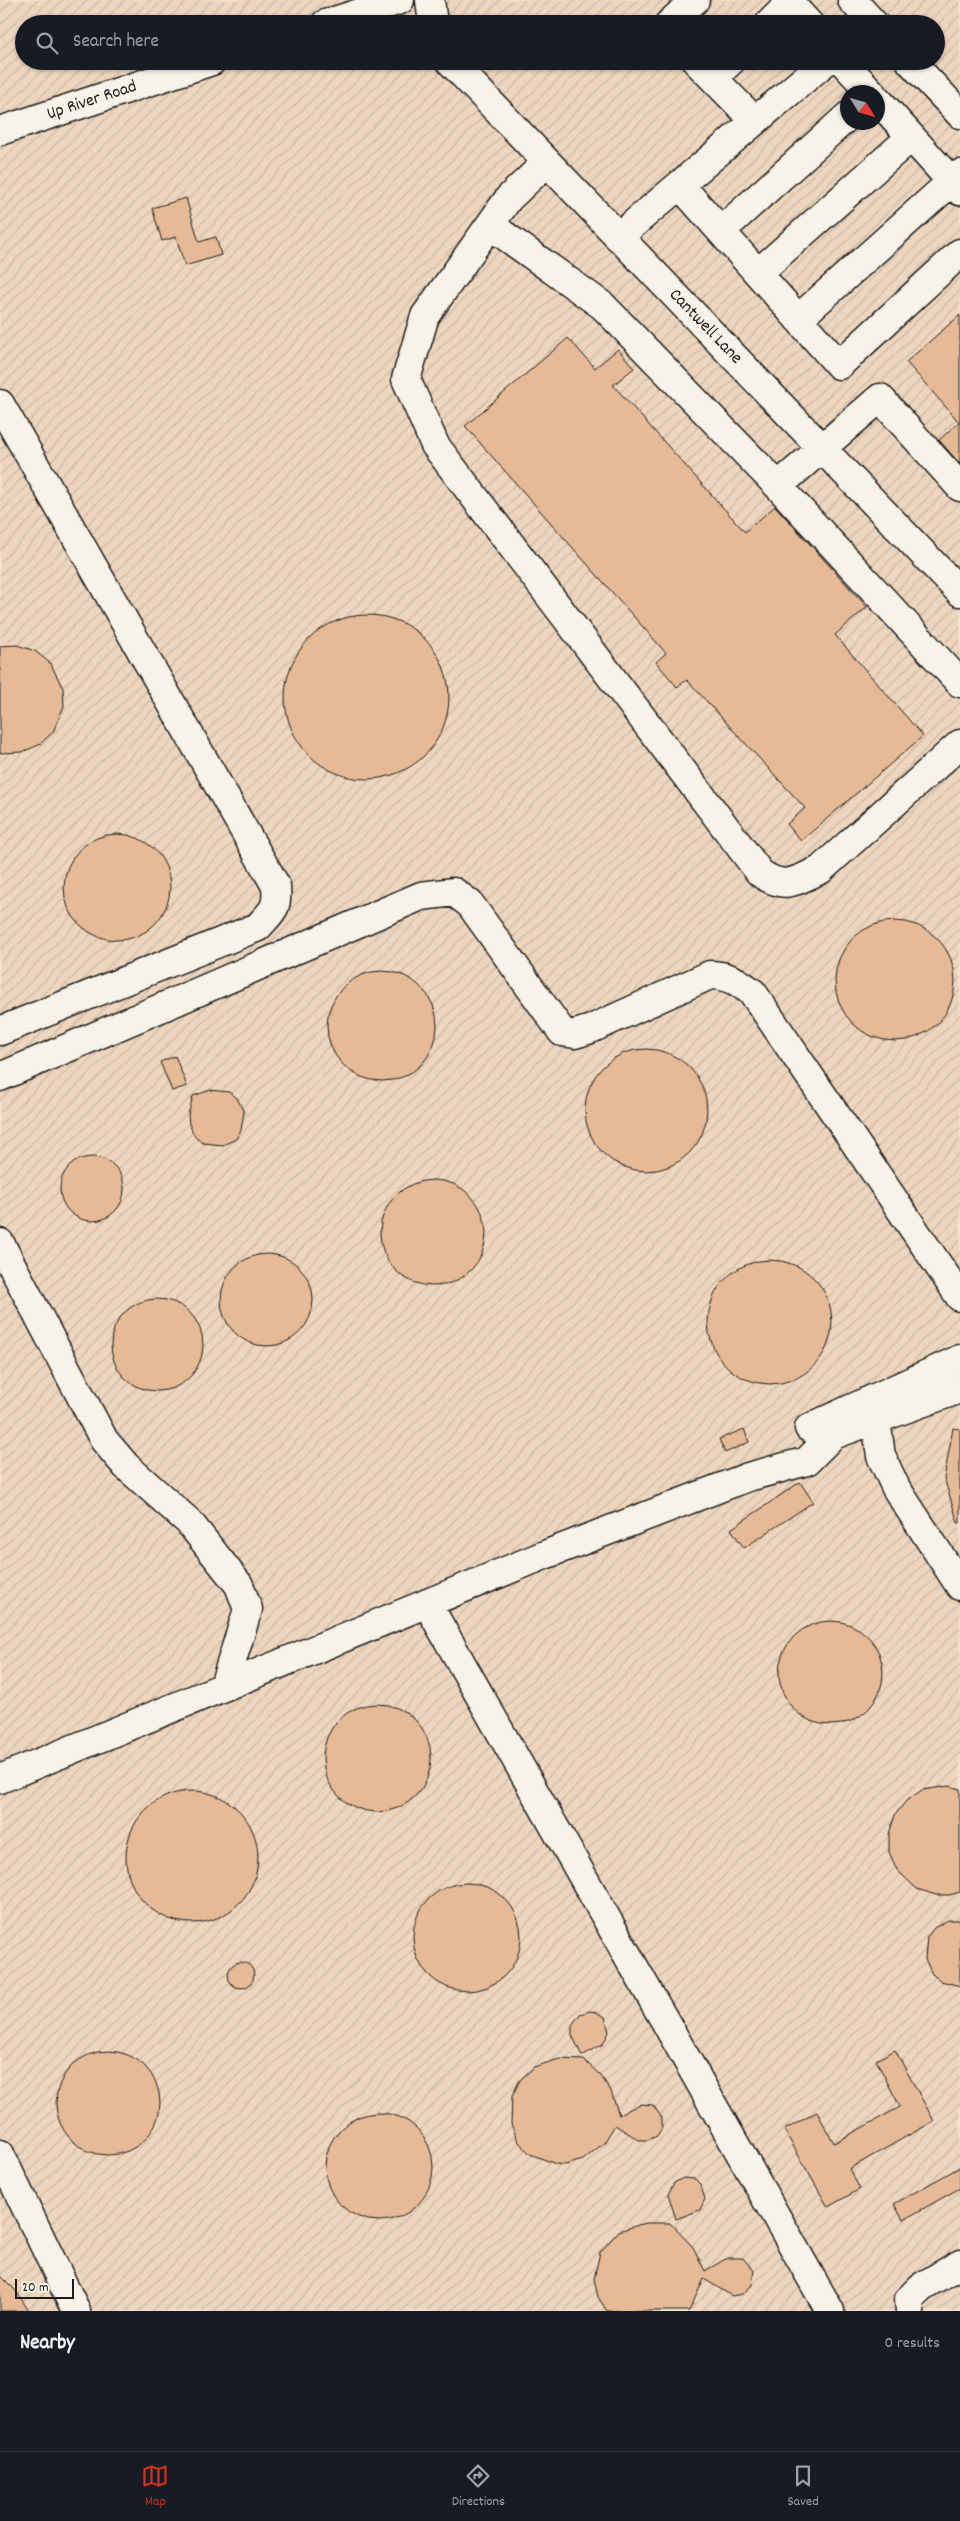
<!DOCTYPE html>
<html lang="en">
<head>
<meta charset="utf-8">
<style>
	body { margin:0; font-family:Dekko,sans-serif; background:#20242c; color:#f1f3f6 }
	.compass { position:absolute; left:840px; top:85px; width:45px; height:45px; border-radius:50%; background:#171b24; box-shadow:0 1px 4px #0004; rotate:127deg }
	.scale { position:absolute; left:15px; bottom:12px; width:59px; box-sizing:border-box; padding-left:5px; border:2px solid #1c1c1c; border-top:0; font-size:14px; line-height:18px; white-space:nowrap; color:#1c1c1c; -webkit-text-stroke:4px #f7f3e8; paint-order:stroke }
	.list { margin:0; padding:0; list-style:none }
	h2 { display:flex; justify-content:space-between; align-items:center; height:65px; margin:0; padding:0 20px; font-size:21px }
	h2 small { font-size:16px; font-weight:400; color:#9ea1a6 }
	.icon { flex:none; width:28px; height:28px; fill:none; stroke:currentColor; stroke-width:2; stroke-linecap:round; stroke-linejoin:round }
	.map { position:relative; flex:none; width:960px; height:2311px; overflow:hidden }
	.search { position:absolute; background:#171b24; box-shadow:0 1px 4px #0004; left:15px; right:15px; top:15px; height:55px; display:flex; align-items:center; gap:12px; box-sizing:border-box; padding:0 18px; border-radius:28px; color:#9ea1a6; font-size:19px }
	.sheet { height:140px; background:#171b24 }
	nav { display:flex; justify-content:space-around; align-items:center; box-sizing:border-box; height:70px; border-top:1px solid #363941; background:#171b24; font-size:14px; color:#9ea1a6 }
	nav a { display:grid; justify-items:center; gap:2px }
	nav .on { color:#c8321e }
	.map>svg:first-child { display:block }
	.industrial { fill:url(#industrial-furrows); fill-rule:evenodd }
	.building { fill:#e6ba96; stroke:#1c1c1c }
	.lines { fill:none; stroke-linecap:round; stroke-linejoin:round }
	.minor-casing { stroke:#1c1c1c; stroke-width:31 }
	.minor { stroke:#f7f3e8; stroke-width:28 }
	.labels { text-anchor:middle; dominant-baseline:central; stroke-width:5; stroke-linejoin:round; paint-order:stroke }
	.street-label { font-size:18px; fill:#1c1c1c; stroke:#f7f3e8 }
</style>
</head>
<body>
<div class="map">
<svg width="960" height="2311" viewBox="0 0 960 2311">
	<defs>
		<pattern id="industrial-furrows" width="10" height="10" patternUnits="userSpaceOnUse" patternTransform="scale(1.25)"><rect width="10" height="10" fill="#eed6be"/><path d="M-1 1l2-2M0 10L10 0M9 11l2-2" fill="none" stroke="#ccb7a3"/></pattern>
	</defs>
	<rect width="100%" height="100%" fill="#f2e2cf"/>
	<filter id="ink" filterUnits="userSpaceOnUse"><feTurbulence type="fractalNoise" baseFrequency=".02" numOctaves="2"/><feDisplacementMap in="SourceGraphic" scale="10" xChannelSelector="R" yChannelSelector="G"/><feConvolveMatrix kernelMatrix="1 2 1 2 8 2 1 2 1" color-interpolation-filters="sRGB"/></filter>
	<g filter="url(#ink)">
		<path class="industrial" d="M0,0H960V2311H0ZM24,24H936V61H24ZM848,92H878V122H848Z"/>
		<path class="building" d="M186,198L199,242L216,237L221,255L185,266L176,237L162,241L152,208Z
			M960,315V464L939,440L959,422L906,362Z
			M568,338L595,368L618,349L634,368L613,385L745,532L775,506L867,607L835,635L923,736L801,841L787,824L805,808L687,680L677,687L656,662L666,653L465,426Z
			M285 697a82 82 0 1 1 164 0a82 82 0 1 1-164 0Z
			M17,645L35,651L50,663L63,688L64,706L53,732L39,745L22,752L0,753V646Z
			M64 887a53 53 0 1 1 106 0a53 53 0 1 1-106 0Z
			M835 981a60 60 0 1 1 120 0a60 60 0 1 1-120 0Z
			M327 1026a55 55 0 1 1 110 0a55 55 0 1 1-110 0Z
			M585 1110a61 61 0 1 1 122 0a61 61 0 1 1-122 0Z
			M175,1056L187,1086L172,1091L160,1062Z
			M210,1090L229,1092L237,1098L244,1112L241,1130L236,1139L223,1145L203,1143L195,1137L189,1124L188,1115L193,1096Z
			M60 1189a32 32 0 1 1 64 0a32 32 0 1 1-64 0Z
			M380 1233a53 53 0 1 1 106 0a53 53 0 1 1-106 0Z
			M221 1300a46 46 0 1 1 92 0a46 46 0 1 1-92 0Z
			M708 1322a62 62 0 1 1 124 0a62 62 0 1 1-124 0Z
			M111 1345a46 46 0 1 1 92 0a46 46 0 1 1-92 0Z
			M953,1428L960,1429V1523H958L944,1478Z
			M744,1429L749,1442L725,1453L719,1439Z
			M800,1482L813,1502L744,1548L731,1529Z
			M779 1673a52 52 0 1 1 104 0a52 52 0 1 1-104 0Z
			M323 1758a54 54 0 1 1 108 0a54 54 0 1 1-108 0Z
			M949,1786L960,1789V1892L949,1895H936L917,1889L897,1870L889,1852V1834L895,1815L906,1801L922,1790Z
			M126 1857a66 66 0 1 1 132 0a66 66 0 1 1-132 0Z
			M413 1937a54 54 0 1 1 108 0a54 54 0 1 1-108 0Z
			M948,1920H960V1986L941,1981L932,1974L925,1959L927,1937L934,1928Z
			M228 1975a13 13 0 1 1 26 0a13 13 0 1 1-26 0Z
			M590,2011L596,2012L605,2017L609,2032L603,2044L582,2056L572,2035V2025L580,2014Z
			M895,2050L934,2121L849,2169L860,2189L828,2207L784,2130L817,2112L834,2143L900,2107L876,2060Z
			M56 2103a52 52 0 1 1 104 0a52 52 0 1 1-104 0Z
			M559,2059L584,2060L601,2076L611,2091L619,2115L640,2104L653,2105L662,2118V2128L657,2136L648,2140H639L615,2125L604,2143L583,2160L565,2165L556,2164L530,2154L518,2141L511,2124L512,2096L520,2080L534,2067Z
			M325 2167a54 54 0 1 1 108 0a54 54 0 1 1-108 0Z
			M960,2167V2188L903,2220L894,2204Z
			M683,2178L695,2179L700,2184L705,2199L700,2210L676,2219L668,2194L674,2183Z
			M645,2223H670L693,2247L705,2271L727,2258H743L754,2271L752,2285L742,2294L732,2296L704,2279L689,2311H607L598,2297L594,2279L600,2252L619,2231Z
			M0,2275L16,2291L29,2311H0Z"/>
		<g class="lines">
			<defs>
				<path id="minor" d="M430,0L433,24
					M787,0L809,24
					M852,0L874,24
					M325,24L400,0
					M669,24L695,0
					M769,24L790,3
					M450,61L960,592
					M696,61L755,121
					M842,61L871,92
					M910,61L960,114
					M713,78L731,61
					M878,100L960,191
					M0,131L212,61
					M547,162L509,198L425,316L406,379L435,445L760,873C785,890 793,882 820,870L960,744
					M680,185L839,365L960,253
					M490,225L603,306L778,486
					M721,231L848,116
					M618,237L826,61
					M758,273L911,137
					M798,319L960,174
					M0,404L276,886C278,909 273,910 258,927L0,1031
					M960,487L880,398L778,486L960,683
					M0,1077L421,896L454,892L470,904L562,1032L575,1034L591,1029L710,975C728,975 739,982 753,993L960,1297
					M0,1243L104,1440L126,1466L189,1522L239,1585L248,1609L224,1686
					M876,1420L881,1456L896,1488L960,1586
					M809,1428L960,1359
					M427,1603L830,2311
					M0,1779L542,1556L748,1477L807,1461L833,1435L960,1389
					M0,2154L76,2311
					M910,2311L909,2299L921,2287L960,2264"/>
			</defs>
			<use href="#minor" class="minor-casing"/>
			<use href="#minor" class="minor"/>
		</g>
	</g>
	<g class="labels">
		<g class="street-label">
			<text transform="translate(92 101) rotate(-18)">Up River Road</text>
			<text transform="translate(705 327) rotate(46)">Cantwell Lane</text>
		</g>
	</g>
</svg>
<svg class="compass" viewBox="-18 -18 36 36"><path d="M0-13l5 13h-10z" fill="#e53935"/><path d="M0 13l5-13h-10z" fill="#9ea1a6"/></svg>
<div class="scale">20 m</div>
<div class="search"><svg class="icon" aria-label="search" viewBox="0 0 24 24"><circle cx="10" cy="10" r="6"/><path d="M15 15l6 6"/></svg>Search here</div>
</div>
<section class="sheet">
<h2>Nearby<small>0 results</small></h2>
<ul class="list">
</ul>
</section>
<nav>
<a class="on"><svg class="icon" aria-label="map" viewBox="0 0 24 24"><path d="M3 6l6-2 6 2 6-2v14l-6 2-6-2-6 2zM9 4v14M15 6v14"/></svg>Map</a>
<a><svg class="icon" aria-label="directions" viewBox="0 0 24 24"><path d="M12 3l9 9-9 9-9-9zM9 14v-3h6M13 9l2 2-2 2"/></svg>Directions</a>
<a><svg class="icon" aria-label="saved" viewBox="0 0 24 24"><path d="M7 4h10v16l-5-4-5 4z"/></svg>Saved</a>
</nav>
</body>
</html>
